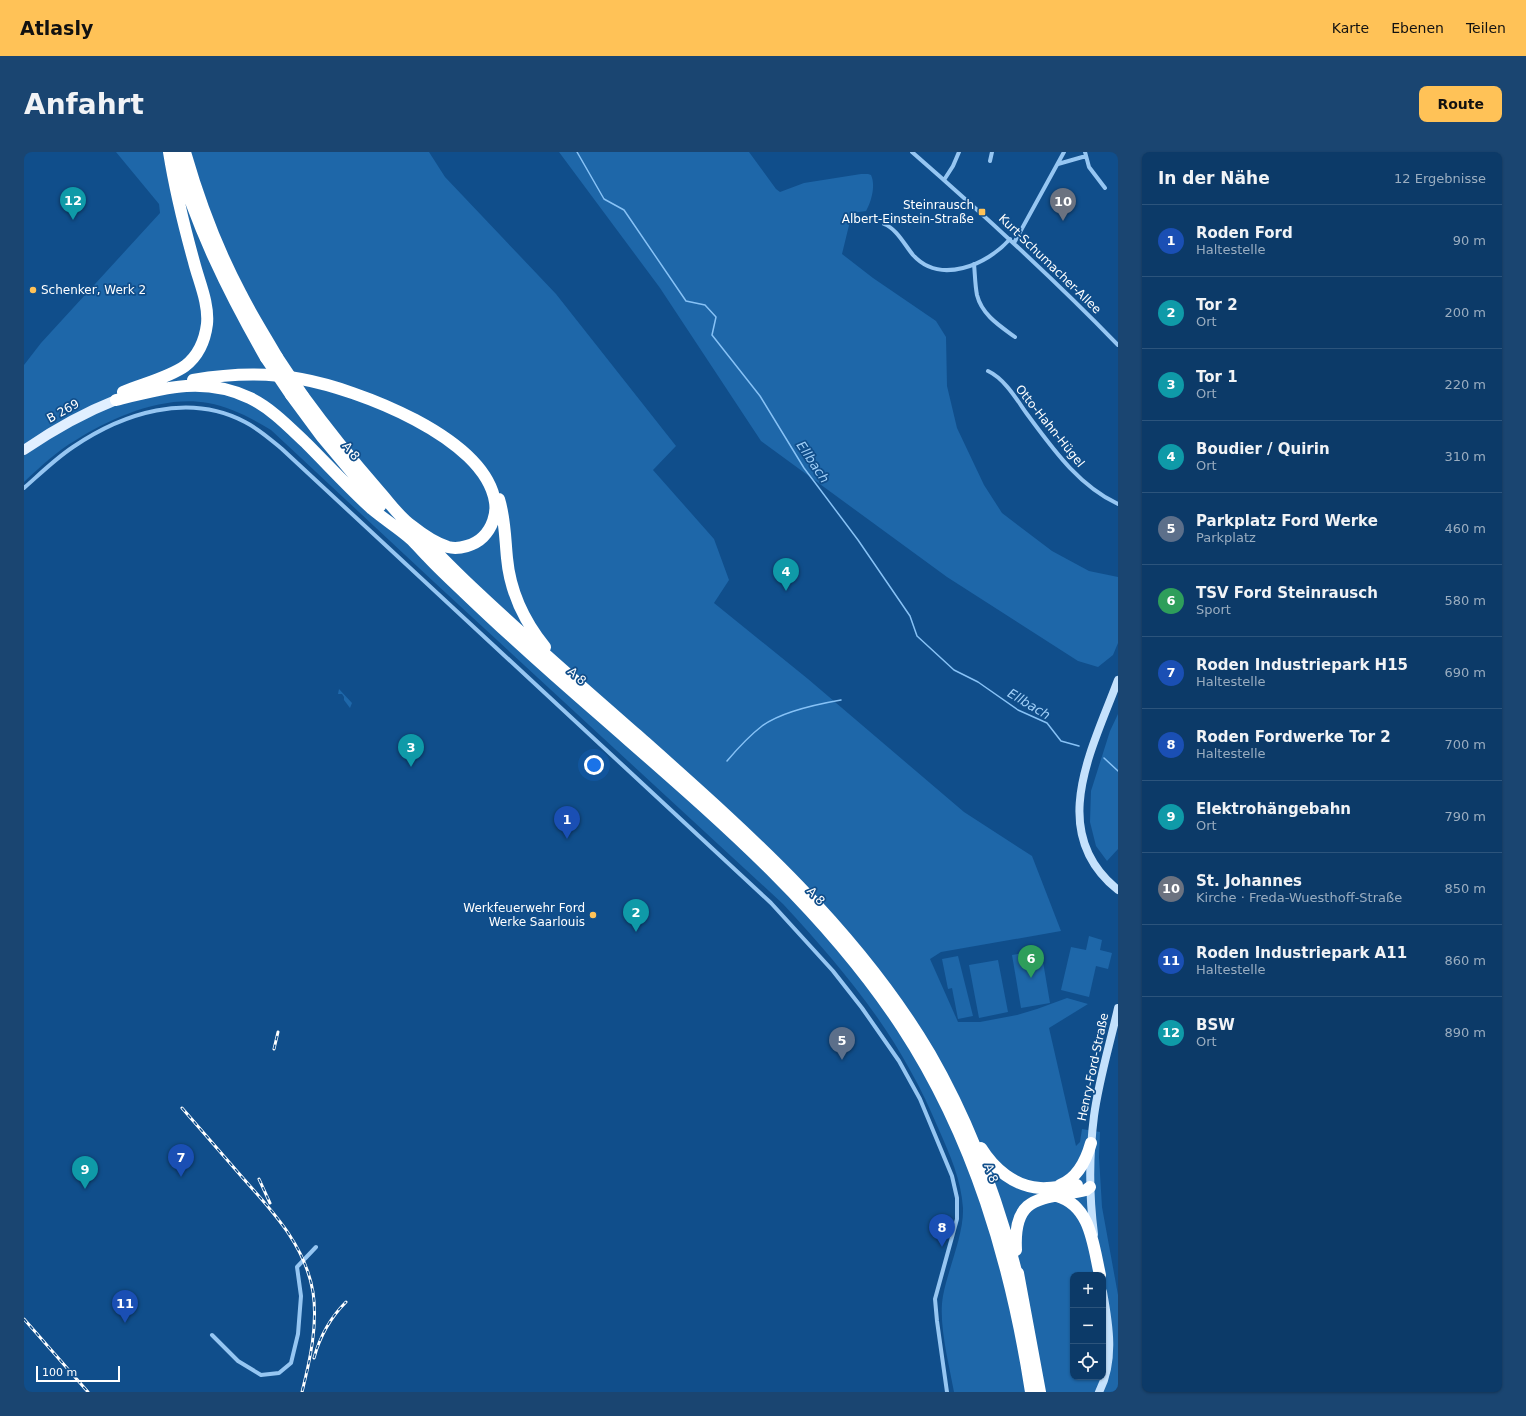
<!DOCTYPE html>
<html lang="de">
<head>
<meta charset="utf-8">
<style>
	body { margin:0; font-family:"DejaVu Sans",sans-serif; background:#1a4571; color:#f1f3f6 }
	.controls { position:absolute; right:12px; bottom:12px; display:grid; overflow:hidden; border-radius:8px; box-shadow:0 1px 3px #0004 }
	.controls button { width:36px; height:36px; display:grid; place-items:center; padding:0; border:0; border-bottom:1px solid #2c547c; background:#0c3a68; color:#f1f3f6; font:20px sans-serif }
	.scale { position:absolute; left:12px; bottom:10px; width:84px; box-sizing:border-box; padding-left:4px; border:2px solid #fff; border-top:0; font-size:11px; line-height:14px; white-space:nowrap; color:#fff; -webkit-text-stroke:3px #104e8b; paint-order:stroke }
	.you { position:absolute; left:570px; top:613px; width:14px; height:14px; margin:-10px; border:3px solid #fff; border-radius:50%; background:#1a73e8; box-shadow:0 0 0 6px #1a73e833 }
	.badge { display:grid; place-items:center; width:26px; height:26px; border-radius:50%; background:#ffc257; color:#fff; font-size:13px; font-weight:700 }
	.pin { position:absolute; translate:-50% -33px; filter:drop-shadow(0 1px 2px #0008) }
	.pin::after { content:''; position:absolute; top:21px; width:14px; height:12px; background:inherit; clip-path:polygon(0 0,100% 0,50% 100%) }
	.list { margin:0; padding:0; list-style:none }
	h2 { display:flex; justify-content:space-between; align-items:center; height:52px; margin:0; padding:0 16px; font-size:17px }
	h2 small { font-size:13px; font-weight:400; color:#9aadc0 }
	.list li { display:grid; grid-template-columns:26px 1fr auto; gap:12px; align-items:center; box-sizing:border-box; height:72px; padding:0 16px; border-top:1px solid #2c547c }
	.list b { display:block; font-size:15px; white-space:nowrap }
	.list p { margin:0; font-size:13px; white-space:nowrap; color:#9aadc0 }
	.list em { font-size:13px; font-style:normal; color:#9aadc0 }
	.icon { flex:none; width:22px; height:22px; fill:none; stroke:currentColor; stroke-width:2; stroke-linecap:round; stroke-linejoin:round }
	.map { position:relative; flex:none; width:1094px; height:1240px; overflow:hidden; border-radius:8px }
	header { display:flex; align-items:center; gap:24px; box-sizing:border-box; height:56px; padding:0 20px; background:#ffc257; color:#111 }
	header strong { font-size:19px }
	nav { display:flex; gap:22px; margin-inline-start:auto; font-size:14px }
	.intro { display:flex; align-items:center; justify-content:space-between; box-sizing:border-box; height:96px; padding:0 24px }
	h1 { margin:0; font-size:28px }
	.button { padding:10px 18px; border-radius:8px; background:#ffc257; color:#111; font-size:14px; font-weight:700 }
	main { display:flex; gap:24px; padding:0 24px }
	aside { flex:1; background:#0c3a68; border-radius:8px; box-shadow:0 1px 3px #0004 }
	.map>svg:first-child { display:block }
	.green { fill:#1e67a9; fill-rule:evenodd }
	.lines { fill:none; stroke-linecap:round; stroke-linejoin:round }
	.stream { stroke:#87c2f6; stroke-width:1.5 }
	.street { stroke:#96c6f2; stroke-width:4 }
	.secondary { stroke:#c4e1fc; stroke-width:8 }
	.primary { stroke:#e1efff; stroke-width:10 }
	.highway { stroke:#fff; stroke-width:12 }
	.rail-casing { stroke:#fff; stroke-width:3 }
	.rail { stroke:#104e8b; stroke-width:1.5; stroke-dasharray:4.5; stroke-linecap:butt }
	.highway-bridge { stroke:#fff; stroke-width:12 }
	.poi-dot { fill:#ffc257; stroke:#104e8b; stroke-width:1.5 }
	.labels { text-anchor:middle; dominant-baseline:central; stroke-width:3.5; stroke-linejoin:round; paint-order:stroke }
	.poi-label { font-size:12px; fill:#fff; stroke:#104e8b; text-anchor:end }
	.street-label { font-size:12px; fill:#fff; stroke:#104e8b }
	.water-label { font-size:13px; font-style:italic; fill:#a1d0f9; stroke:#104e8b }
</style>
</head>
<body>
<header>
<strong>Atlasly</strong>
<nav><a>Karte</a><a>Ebenen</a><a>Teilen</a></nav>
</header>
<div class="intro"><h1>Anfahrt</h1><a class="button">Route</a></div>
<main>
<div class="map">
<svg width="1094" height="1240" viewBox="0 0 1094 1240">
	<rect width="100%" height="100%" fill="#104e8b"/>
	<path class="green" d="M92,0H405L421,25L532,142L652,294L629,318L690,387L705,428L690,451L784,527L940,660L1008,704L1037,779L917,800L906,807L934,870H956L993,863L1013,857L1043,846L1064,852L1025,876L1052,994L1056,990L1058,977L1076,980L1075,1005L1078,1055L1094,1143V1240H930C925,1212 914,1171 919,1144C924,1117 940,1082 939,1056C937,1027 926,1003 915,978C906,957 897,937 886,918C853,857 806,803 759,752L410,430L247,278C227,266 207,255 184,251C139,243 89,265 52,288C33,299 16,315 0,330V213L17,191L136,61L135,52ZM236,206L267,243L259,241ZM1049,1123H1079V1225H1049Z
		M535,0H725L752,37L756,40L780,31L837,22H844L847,23C852,34 847,50 842,59L828,61L818,102L849,126L912,169L922,185L923,234L933,276L960,333L978,361L1028,399L1065,419L1094,425V491L1089,503L1074,515L1054,509L923,425L737,289L636,136Z
		M315,537L328,551L326,556L320,548V545L318,542H314Z
		M1094,562V697L1083,709L1072,694L1066,670L1067,639L1086,579Z
		M1065,784L1078,788L1076,798L1088,801L1084,817L1072,814L1065,845L1037,838L1047,795L1062,798Z
		M1017,798L1026,851L997,856L988,803Z
		M934,804L949,864L934,867L928,836L924,837L918,807Z
		M974,808L984,860L955,866L945,813Z"/>
	<g class="lines">
		<path class="stream" d="M553,0L580,47L600,58L662,149L681,153L692,165L688,183L736,244L780,316L834,388L886,464L893,484L930,518L954,530L994,558L1023,571L1037,589L1055,594
			M1080,606L1094,619
			M703,609C714,596 725,584 738,574C757,560 794,552 817,548"/>
		<path class="street" d="M888,0C959,62 1028,125 1094,193
			M1061,0L1065,15L1081,36
			M966,9L968,0
			M1034,12L1062,4
			M920,28L929,14L935,0
			M860,72C873,77 880,92 889,103C916,133 963,113 986,87
			M990,91L1040,0
			M950,112C951,122 951,133 953,143C958,163 976,174 991,185
			M964,219C981,227 993,248 1003,262C1029,297 1054,333 1094,352
			M0,336C16,322 31,307 49,295C99,261 164,240 221,270C235,277 246,287 258,297L747,751L809,819L838,856L875,909L896,947L928,1024L933,1046V1067L911,1147L913,1169L923,1240
			M188,1183L214,1209L237,1223L255,1221L267,1211L274,1182L277,1144L273,1115L292,1095"/>
		<path class="secondary" d="M1094,528C1068,598 1022,680 1094,738
			M1070,1082C1065,1043 1065,1003 1070,964C1075,927 1086,892 1094,856
			M1075,1240C1091,1209 1085,1173 1079,1140"/>
		<path class="primary" d="M0,298C29,278 59,261 92,248"/>
		<path class="highway" d="M161,0C175,49 193,97 217,142C228,164 241,184 253,205
			M151,1C173,76 203,138 242,206
			M169,228C204,222 241,220 277,227C333,237 461,285 471,350C473,362 468,376 459,385C451,393 435,398 424,395C411,391 398,382 388,374C375,365 365,350 355,339C328,308 303,277 279,244
			M99,240C118,232 144,226 161,214C174,204 181,188 183,172C185,151 175,130 170,110C160,74 151,37 145,0
			M267,243L298,285L356,354
			M92,248C139,236 180,224 226,246C248,257 264,274 282,291C304,313 325,336 348,357C361,368 376,377 388,388C393,393 398,399 403,404C416,418 430,431 444,444C488,486 533,526 578,565C686,660 799,754 878,875C950,985 987,1111 1007,1240
			M475,347C481,366 481,386 483,406C486,439 500,469 521,495
			M386,373C408,396 430,419 453,440C505,489 558,535 612,582C721,679 831,775 906,902C947,973 974,1048 994,1127
			M957,996C970,1017 990,1034 1016,1036C1029,1037 1041,1033 1053,1033
			M1036,1033C1054,1026 1062,1009 1067,991
			M1033,1044C1067,1054 1069,1093 1076,1123
			M992,1098C989,1041 1018,1048 1062,1038L1066,1035
			M994,1121L1016,1240"/>
		<defs>
			<path id="rail" d="M250,897L254,880
				M158,956C178,979 198,1002 218,1025C249,1060 281,1093 289,1140C294,1173 286,1208 278,1240
				M235,1027L246,1051
				M0,1167L64,1240
				M290,1206C296,1184 306,1166 322,1150"/>
		</defs>
		<use href="#rail" class="rail-casing"/>
		<use href="#rail" class="rail"/>
		<path class="highway-bridge" d="M253,205L279,244
			M242,206L267,243"/>
	</g>
	<g class="poi-dot">
		<rect x="954" y="56" width="8" height="8" rx="2"/>
		<circle cx="9" cy="138" r="4"/>
		<circle cx="569" cy="763" r="4"/>
	</g>
	<g class="labels">
		<g class="poi-label">
			<text x="950" y="53">Steinrausch<tspan x="950" dy="14">Albert-Einstein-Straße</tspan></text>
			<text x="17" y="138" text-anchor="start">Schenker, Werk 2</text>
			<text x="561" y="756">Werkfeuerwehr Ford<tspan x="561" dy="14">Werke Saarlouis</tspan></text>
		</g>
		<g class="street-label">
			<text transform="translate(1026 112) rotate(44)">Kurt-Schumacher-Allee</text>
			<text transform="translate(39 259) rotate(-29)">B 269</text>
			<text transform="translate(1026 274) rotate(51)">Otto-Hahn-Hügel</text>
			<text transform="translate(327 299) rotate(51)">A 8</text>
			<text transform="translate(553 524) rotate(41)">A 8</text>
			<text transform="translate(792 744) rotate(47)">A 8</text>
			<text transform="translate(1069 915) rotate(-78)">Henry-Ford-Straße</text>
			<text transform="translate(967 1021) rotate(70)">A 8</text>
		</g>
		<g class="water-label">
			<text transform="translate(789 310) rotate(56)">Ellbach</text>
			<text transform="translate(1005 552) rotate(31)">Ellbach</text>
		</g>
	</g>
</svg>
<div class="controls">
<button>+</button>
<button>−</button>
<button><svg class="icon" aria-label="locate" viewBox="0 0 24 24"><circle cx="12" cy="12" r="6"/><path d="M12 2v4M12 18v4M2 12h4M18 12h4"/></svg></button>
</div>
<div class="scale">100 m</div>
<div class="you"></div>
<div class="pin badge" style="left:543px;top:687px;background:#1a4fb4">1</div>
<div class="pin badge" style="left:612px;top:780px;background:#0f9aa8">2</div>
<div class="pin badge" style="left:387px;top:615px;background:#0f9aa8">3</div>
<div class="pin badge" style="left:762px;top:439px;background:#0f9aa8">4</div>
<div class="pin badge" style="left:818px;top:908px;background:#5c6f8a">5</div>
<div class="pin badge" style="left:1007px;top:826px;background:#2e9e5b">6</div>
<div class="pin badge" style="left:157px;top:1025px;background:#1a4fb4">7</div>
<div class="pin badge" style="left:918px;top:1095px;background:#1a4fb4">8</div>
<div class="pin badge" style="left:61px;top:1037px;background:#0f9aa8">9</div>
<div class="pin badge" style="left:1039px;top:69px;background:#6b7280">10</div>
<div class="pin badge" style="left:101px;top:1171px;background:#1a4fb4">11</div>
<div class="pin badge" style="left:49px;top:68px;background:#0f9aa8">12</div>
</div>
<aside>
<h2>In der Nähe<small>12 Ergebnisse</small></h2>
<ul class="list">
<li><span class="badge" style="background:#1a4fb4">1</span><div><b>Roden Ford</b><p>Haltestelle</p></div><em>90 m</em></li>
<li><span class="badge" style="background:#0f9aa8">2</span><div><b>Tor 2</b><p>Ort</p></div><em>200 m</em></li>
<li><span class="badge" style="background:#0f9aa8">3</span><div><b>Tor 1</b><p>Ort</p></div><em>220 m</em></li>
<li><span class="badge" style="background:#0f9aa8">4</span><div><b>Boudier / Quirin</b><p>Ort</p></div><em>310 m</em></li>
<li><span class="badge" style="background:#5c6f8a">5</span><div><b>Parkplatz Ford Werke</b><p>Parkplatz</p></div><em>460 m</em></li>
<li><span class="badge" style="background:#2e9e5b">6</span><div><b>TSV Ford Steinrausch</b><p>Sport</p></div><em>580 m</em></li>
<li><span class="badge" style="background:#1a4fb4">7</span><div><b>Roden Industriepark H15</b><p>Haltestelle</p></div><em>690 m</em></li>
<li><span class="badge" style="background:#1a4fb4">8</span><div><b>Roden Fordwerke Tor 2</b><p>Haltestelle</p></div><em>700 m</em></li>
<li><span class="badge" style="background:#0f9aa8">9</span><div><b>Elektrohängebahn</b><p>Ort</p></div><em>790 m</em></li>
<li><span class="badge" style="background:#6b7280">10</span><div><b>St. Johannes</b><p>Kirche · Freda-Wuesthoff-Straße</p></div><em>850 m</em></li>
<li><span class="badge" style="background:#1a4fb4">11</span><div><b>Roden Industriepark A11</b><p>Haltestelle</p></div><em>860 m</em></li>
<li><span class="badge" style="background:#0f9aa8">12</span><div><b>BSW</b><p>Ort</p></div><em>890 m</em></li>
</ul>
</aside>
</main>
</body>
</html>
